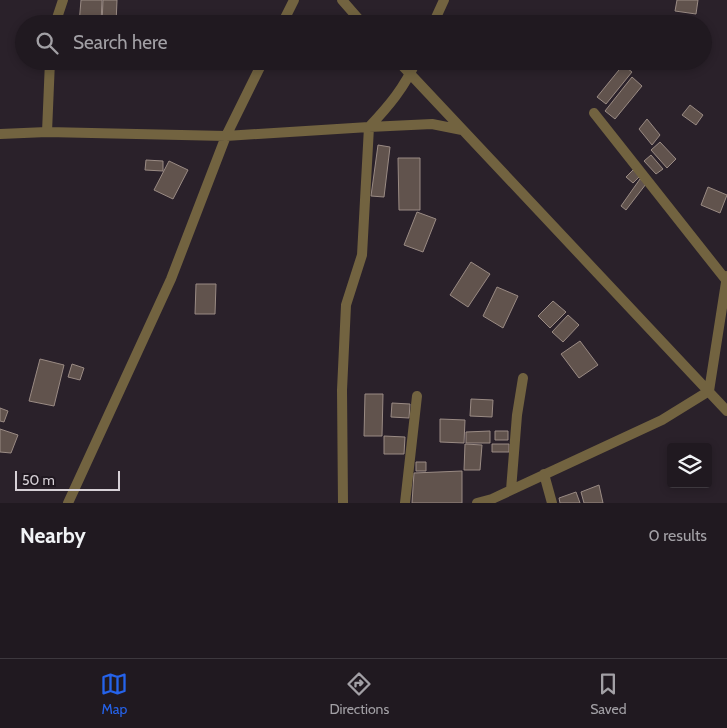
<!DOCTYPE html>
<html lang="en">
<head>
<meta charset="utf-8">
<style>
	body { margin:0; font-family:Cabin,sans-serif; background:#282229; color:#f1f3f6 }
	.controls { position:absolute; right:15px; bottom:15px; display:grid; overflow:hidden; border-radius:5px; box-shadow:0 2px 8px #0003 }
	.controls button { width:45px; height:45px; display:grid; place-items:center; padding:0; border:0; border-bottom:1px solid #3d383e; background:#201920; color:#f1f3f6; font:25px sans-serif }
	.scale { position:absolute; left:15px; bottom:12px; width:105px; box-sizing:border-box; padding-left:5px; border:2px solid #d6d0d6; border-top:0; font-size:14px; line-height:18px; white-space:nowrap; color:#d6d0d6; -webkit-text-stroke:4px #201820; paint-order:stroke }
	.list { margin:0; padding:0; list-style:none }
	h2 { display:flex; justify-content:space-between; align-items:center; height:65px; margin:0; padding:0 20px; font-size:21px }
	h2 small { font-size:16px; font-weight:400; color:#a2a0a5 }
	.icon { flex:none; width:28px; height:28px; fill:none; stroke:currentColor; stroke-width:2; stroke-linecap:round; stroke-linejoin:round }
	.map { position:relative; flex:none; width:727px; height:503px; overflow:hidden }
	.search { position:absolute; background:#201920; box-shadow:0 2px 8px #0003; left:15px; right:15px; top:15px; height:55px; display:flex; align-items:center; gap:12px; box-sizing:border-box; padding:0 18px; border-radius:28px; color:#a2a0a5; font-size:19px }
	.sheet { height:155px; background:#201920 }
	nav { display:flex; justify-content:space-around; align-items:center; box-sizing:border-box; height:70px; border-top:1px solid #3d383e; background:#201920; font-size:14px; color:#a2a0a5 }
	nav a { display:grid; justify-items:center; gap:2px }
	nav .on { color:#2563eb }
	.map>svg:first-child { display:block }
	.building { fill:#61534d; stroke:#9a8b84 }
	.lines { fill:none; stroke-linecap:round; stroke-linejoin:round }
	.minor { stroke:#726340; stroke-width:10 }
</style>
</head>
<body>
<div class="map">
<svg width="727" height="503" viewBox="0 0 727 503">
	<rect width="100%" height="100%" fill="#2a212a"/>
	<path class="building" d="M81,0H102L101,24H79Z
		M103,0H117L116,24H102Z
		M677,0H698L696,14L675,11Z
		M63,16H68L69,24H63Z
		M171,61H187L184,67Z
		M623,65L632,72L606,104L597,97Z
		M632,77L642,86L615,119L605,111Z
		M690,105L703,115L696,125L682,115Z
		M647,119L660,135L652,145L639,129Z
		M660,142L676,159L667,168L651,150Z
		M378,145L390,147L384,197L371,196Z
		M651,155L663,169L656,174L644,161Z
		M398,158H420V210H399Z
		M146,160L163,161V171L145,170Z
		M169,161L188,170L173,199L154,190Z
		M633,170L640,176L633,183L626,177Z
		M640,179L646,184L626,210L621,206Z
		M708,187L727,195L720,213L701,205Z
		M417,212L436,219L423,252L404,245Z
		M471,262L490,274L468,307L450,295Z
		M196,284H216L215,314H195Z
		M497,287L518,296L503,328L483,316Z
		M553,301L566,312L550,328L538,316Z
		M568,315L579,325L563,342L552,332Z
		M580,341L598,365L579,378L561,354Z
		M40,359L64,365L54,406L29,401Z
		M72,364L84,368L80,380L68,377Z
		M365,394H383L382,436H364Z
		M471,399L493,400L492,417L470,416Z
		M392,403L410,404L409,418L391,417Z
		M0,408L8,411L4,422L0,421Z
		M440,419L465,420L464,443L440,442Z
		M0,429L18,435L11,453L0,452Z
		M490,431V443H466V432Z
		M495,431H508V440H495Z
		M384,436L405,437L404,454H384Z
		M465,444L482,445L480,470H464Z
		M492,444H509V452H492Z
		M416,462H426V471H416Z
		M462,471V503H412L414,473Z
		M599,485L603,503H584L581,492Z
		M576,492L580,503H560L559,498Z"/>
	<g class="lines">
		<path class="minor" d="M342,0L363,24
			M55,24L63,0
			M282,24L294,0
			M433,24L444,0
			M398,61L727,411
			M594,113L726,280
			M47,132L50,61
			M0,134L47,132L226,136L369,127C388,107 405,87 416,61
			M544,474L552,503
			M511,490L517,415L523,378
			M68,503L171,279L226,136L263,61
			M343,503L342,390L346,305L362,255L369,127L432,124L462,130
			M405,503L417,396
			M477,503L492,499L662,420L709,391L727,276"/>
	</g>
</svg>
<div class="controls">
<button><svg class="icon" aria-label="layers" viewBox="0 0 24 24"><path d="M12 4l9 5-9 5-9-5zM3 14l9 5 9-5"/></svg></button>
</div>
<div class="scale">50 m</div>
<div class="search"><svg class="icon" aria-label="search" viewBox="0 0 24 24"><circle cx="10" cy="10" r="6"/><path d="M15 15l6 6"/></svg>Search here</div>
</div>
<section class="sheet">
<h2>Nearby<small>0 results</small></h2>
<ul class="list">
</ul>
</section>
<nav>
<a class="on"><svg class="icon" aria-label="map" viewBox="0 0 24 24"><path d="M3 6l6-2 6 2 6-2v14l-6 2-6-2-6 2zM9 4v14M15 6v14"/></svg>Map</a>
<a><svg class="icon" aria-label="directions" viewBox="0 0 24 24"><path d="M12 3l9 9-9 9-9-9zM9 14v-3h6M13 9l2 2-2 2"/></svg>Directions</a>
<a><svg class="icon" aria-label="saved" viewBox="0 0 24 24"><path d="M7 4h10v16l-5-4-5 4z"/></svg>Saved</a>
</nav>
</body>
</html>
